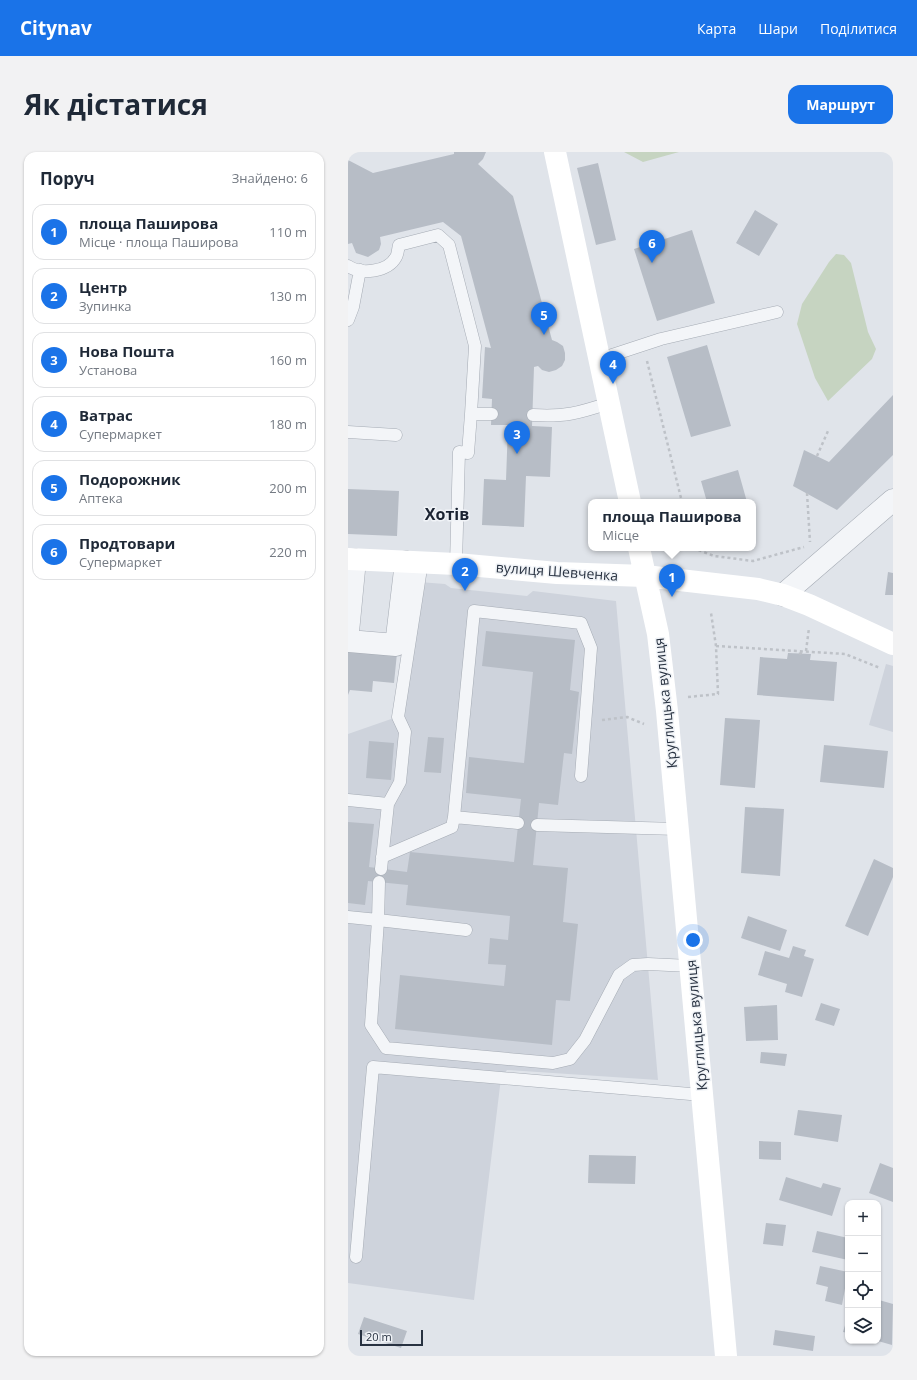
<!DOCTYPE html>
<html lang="uk">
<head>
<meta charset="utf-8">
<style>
	body { margin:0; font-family:"Open Sans",sans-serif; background:#f2f2f3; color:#1f2937 }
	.controls { position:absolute; right:12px; bottom:12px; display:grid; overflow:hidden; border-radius:8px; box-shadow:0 1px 3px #0004 }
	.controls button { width:36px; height:36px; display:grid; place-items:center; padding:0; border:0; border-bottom:1px solid #e0e1e3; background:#fff; color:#1f2937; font:20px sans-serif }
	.scale { position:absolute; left:12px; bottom:10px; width:63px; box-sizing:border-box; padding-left:4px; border:2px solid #283241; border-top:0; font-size:11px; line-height:14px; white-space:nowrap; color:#283241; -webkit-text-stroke:3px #f0f3f7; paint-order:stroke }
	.you { position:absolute; left:345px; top:788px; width:14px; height:14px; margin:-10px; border:3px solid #fff; border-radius:50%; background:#1a73e8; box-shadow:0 0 0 6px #1a73e833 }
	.badge { display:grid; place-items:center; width:26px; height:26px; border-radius:50%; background:#1a73e8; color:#fff; font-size:13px; font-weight:700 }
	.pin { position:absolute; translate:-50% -33px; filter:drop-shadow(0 1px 2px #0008) }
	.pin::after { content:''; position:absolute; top:21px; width:14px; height:12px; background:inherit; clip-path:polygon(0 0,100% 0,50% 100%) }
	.popup { position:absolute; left:240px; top:347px; width:168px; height:52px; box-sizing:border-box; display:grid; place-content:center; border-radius:8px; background:#fff; filter:drop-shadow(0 1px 3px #0005); font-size:13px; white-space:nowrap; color:#747a83 }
	.popup b { font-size:15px; color:#1f2937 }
	.popup::after { content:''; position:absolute; left:50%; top:100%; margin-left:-8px; border:8px solid transparent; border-top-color:#fff }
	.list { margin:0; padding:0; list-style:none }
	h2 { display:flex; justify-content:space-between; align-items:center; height:52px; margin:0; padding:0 16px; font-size:17px }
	h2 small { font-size:13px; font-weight:400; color:#747a83 }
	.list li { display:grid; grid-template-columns:26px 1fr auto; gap:12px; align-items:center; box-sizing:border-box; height:56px; margin:0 8px 8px; padding:0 8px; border:1px solid #e0e1e3; border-radius:12px }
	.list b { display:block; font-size:15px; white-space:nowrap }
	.list p { margin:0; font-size:13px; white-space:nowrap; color:#747a83 }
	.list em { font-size:13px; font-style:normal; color:#747a83 }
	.icon { flex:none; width:22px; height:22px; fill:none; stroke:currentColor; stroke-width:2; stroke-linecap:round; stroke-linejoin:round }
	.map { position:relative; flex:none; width:545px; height:1204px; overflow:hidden; border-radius:12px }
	header { display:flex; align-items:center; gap:24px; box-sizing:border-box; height:56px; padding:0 20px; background:#1a73e8; color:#fff }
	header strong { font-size:19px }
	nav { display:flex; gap:22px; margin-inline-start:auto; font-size:14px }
	.intro { display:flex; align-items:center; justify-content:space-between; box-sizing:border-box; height:96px; padding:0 24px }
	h1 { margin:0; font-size:28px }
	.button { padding:10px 18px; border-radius:12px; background:#1a73e8; color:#fff; font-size:14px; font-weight:700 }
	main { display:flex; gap:24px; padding:0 24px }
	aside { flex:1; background:#fff; border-radius:12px; box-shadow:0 1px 3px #0004 }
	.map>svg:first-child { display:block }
	.built { fill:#ced3dc }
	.green { fill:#c6d4c1 }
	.building { fill:#b7bdc6 }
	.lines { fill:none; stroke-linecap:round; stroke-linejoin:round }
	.lane-casing { stroke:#a5abb4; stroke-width:13 }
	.street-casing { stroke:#a5abb4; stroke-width:23 }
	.path { stroke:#bec2c8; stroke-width:2.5; stroke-dasharray:3 3; stroke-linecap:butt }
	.lane { stroke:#f3f5f8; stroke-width:12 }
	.street { stroke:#f3f5f8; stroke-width:22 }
	.secondary { stroke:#fff; stroke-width:22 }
	.labels { text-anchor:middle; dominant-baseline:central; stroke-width:3; stroke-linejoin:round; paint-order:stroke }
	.street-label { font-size:14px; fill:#283241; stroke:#f0f3f7 }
	.quarter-label { font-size:16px; font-weight:bold; fill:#1b2332; stroke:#f0f3f7 }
</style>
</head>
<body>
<header>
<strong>Citynav</strong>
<nav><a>Карта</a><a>Шари</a><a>Поділитися</a></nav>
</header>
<div class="intro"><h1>Як дістатися</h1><a class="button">Маршрут</a></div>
<main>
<aside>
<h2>Поруч<small>Знайдено: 6</small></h2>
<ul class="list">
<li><span class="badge">1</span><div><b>площа Паширова</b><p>Місце · площа Паширова</p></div><em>110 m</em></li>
<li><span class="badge">2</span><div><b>Центр</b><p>Зупинка</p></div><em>130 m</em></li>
<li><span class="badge">3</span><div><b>Нова Пошта</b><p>Установа</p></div><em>160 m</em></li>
<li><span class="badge">4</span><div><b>Ватрас</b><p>Супермаркет</p></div><em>180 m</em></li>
<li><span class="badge">5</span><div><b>Подорожник</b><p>Аптека</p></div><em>200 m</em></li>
<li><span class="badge">6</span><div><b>Продтовари</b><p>Супермаркет</p></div><em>220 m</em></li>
</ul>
</aside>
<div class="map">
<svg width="545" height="1204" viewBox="0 0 545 1204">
	<rect width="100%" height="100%" fill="#e0e4ea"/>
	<path class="built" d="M71,430L97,432L103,436L179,444L185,439L268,449L310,928L159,918L153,926L126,1148L0,1131V582L46,566Z
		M538,512L545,514V580L521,573Z"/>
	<path class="green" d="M276,0H331L295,10Z
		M488,102L496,103L503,111L520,180L528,197L524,207L480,249L467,226L449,172L454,152L481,110Z"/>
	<path class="building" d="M106,0H138L135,7L130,12L165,44L204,188L209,190L215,194L217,201V208L214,214L208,218L201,220L194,218L190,214L186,215L184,274L204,275L202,325L178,324L176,375L134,373L136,327L158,328L160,273H143L144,247L134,246L137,195L143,196L113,84L95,70L32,85L33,92L31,98L20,105L8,101L4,91L0,92V8L25,21L106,2Z
		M250,11L268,88L248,93L229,16Z
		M407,58L430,72L411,104L388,91Z
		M344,78L367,151L309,169L286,97Z
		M359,193L383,274L343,285L319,205Z
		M545,243V303L489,358L445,334L456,298L481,310Z
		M390,318L399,350H359L353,329Z
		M0,337L51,339L49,384L0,382Z
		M540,420L545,421V443H537Z
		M138,479L227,488L222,538L231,540L224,602L216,601L210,653L191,651L185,713L220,716L215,770L230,772L222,849L208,848L204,893L47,877L52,823L156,834L158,813L140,812L142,786L160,788L162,764L58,753L60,733L20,729L17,753L0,751V670L26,672L21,715L59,720L62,700L166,710L173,647L118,641L121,605L176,611L185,520L134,514Z
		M0,496L49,501L46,531L25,529L24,540L2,538L0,543Z
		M440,501L463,502L462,508L489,510L486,549L409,543L412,505L439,507Z
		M377,566L412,568L407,636L372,633Z
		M80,585L96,586L93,621L76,620Z
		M21,589L46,591L43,628L18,626Z
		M476,593L540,599L536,636L472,630Z
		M397,655L436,657L432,724L393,721Z
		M526,707L545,716V725L520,784L497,774Z
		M400,764L439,778L432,799L393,786Z
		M445,794L458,798L456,804L466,807L454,845L437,840L439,832L410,823L417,799L441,806Z
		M473,851L492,857L486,874L467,868Z
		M429,853L430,888L398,889L396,855Z
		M413,900L439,902L437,914L412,911Z
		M450,958L494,963L490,990L446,983Z
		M411,989L433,990V1008L411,1007Z
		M241,1003L288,1004L287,1032L240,1031Z
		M532,1011L545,1016V1050L521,1041Z
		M438,1025L473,1036L475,1031L493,1036L484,1064L431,1048Z
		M418,1071L438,1073L435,1094L415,1092Z
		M469,1079L500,1086V1108L464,1100Z
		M472,1114L500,1120L494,1153L477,1149L480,1135L468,1132Z
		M531,1148L545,1152L544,1193L530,1189Z
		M500,1163V1181L495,1180Z
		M16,1165L59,1179L53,1196L10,1182Z
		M427,1178L467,1184L465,1199L425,1193Z"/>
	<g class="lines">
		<defs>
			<path id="lane" d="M0,114C13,123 40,120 48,105C50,102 50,96 51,93L90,83L101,93L127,194L123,262H144
				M0,168L5,155L12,118
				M252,207L313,187L429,160
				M185,263C217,265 231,261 261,251
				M0,280L48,283
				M108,412L111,300L120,301L123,262
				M0,648L40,652L52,630L57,580L50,565L74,410
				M170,671L106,665L126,459L233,471L243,496L233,624
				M189,673L329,677
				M34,705L104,675L106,665
				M33,717L40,652
				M31,730L30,768L118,778
				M0,765L30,768L23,873L38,896L205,911L222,907L237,888L271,823L285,813L300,812L342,814
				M8,1105L25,915L354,943"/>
			<path id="street" d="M435,443L545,348
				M0,480L7,408
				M0,489L48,493L58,410"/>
		</defs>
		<use href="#lane" class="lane-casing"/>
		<use href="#street" class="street-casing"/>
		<path class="path" d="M299,209L334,350
			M469,304L480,279
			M459,341L462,390
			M345,396L366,404L405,409L456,395
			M368,494L497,502L532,516
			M458,499L461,476
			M451,502L456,500
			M340,545L370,542L368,494L363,461
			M254,568L279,565L296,572"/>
		<use href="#lane" class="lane"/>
		<use href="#street" class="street"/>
		<path class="secondary" d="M207,0L282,350
			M291,396L310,482L319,559L378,1204
			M0,407L108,412L209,421L297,424L410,437L435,443L461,453L545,492"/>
	</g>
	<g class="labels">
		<g class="street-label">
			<text transform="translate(209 419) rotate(4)">вулиця Шевченка</text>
			<text transform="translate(317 551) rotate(-96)">Круглицька вулиця</text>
			<text transform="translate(348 873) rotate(-95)">Круглицька вулиця</text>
		</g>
		<g class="quarter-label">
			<text x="99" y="362">Хотів</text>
		</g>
	</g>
</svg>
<div class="controls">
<button>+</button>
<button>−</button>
<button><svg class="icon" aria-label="locate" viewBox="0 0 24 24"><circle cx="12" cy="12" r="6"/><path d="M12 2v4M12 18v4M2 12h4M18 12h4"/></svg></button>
<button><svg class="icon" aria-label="layers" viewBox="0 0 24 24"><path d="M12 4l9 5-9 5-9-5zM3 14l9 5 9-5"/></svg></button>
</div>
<div class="scale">20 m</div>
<div class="you"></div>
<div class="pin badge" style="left:324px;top:445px">1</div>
<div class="popup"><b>площа Паширова</b>Місце</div>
<div class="pin badge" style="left:117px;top:439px">2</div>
<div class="pin badge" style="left:169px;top:302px">3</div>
<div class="pin badge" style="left:265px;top:232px">4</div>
<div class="pin badge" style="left:196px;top:183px">5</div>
<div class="pin badge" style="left:304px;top:111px">6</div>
</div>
</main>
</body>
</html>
